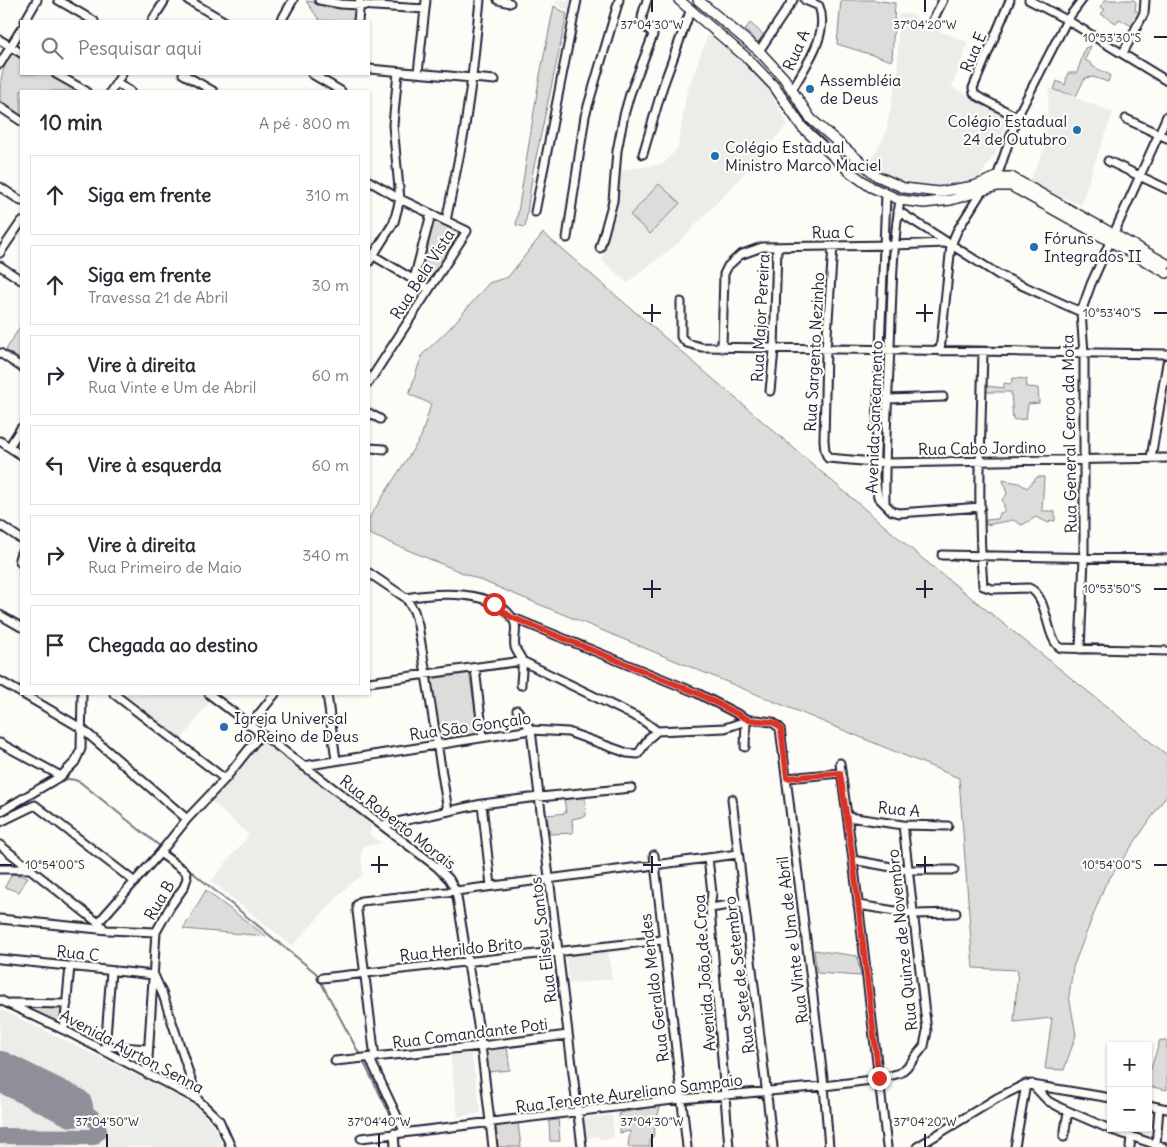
<!DOCTYPE html>
<html lang="pt">
<head>
<meta charset="utf-8">
<style>
	body { margin:0; font-family:Delius,sans-serif; background:#f7f7f7; color:#2b2b33 }
	.controls { position:absolute; right:15px; bottom:15px; display:grid; overflow:hidden; border-radius:0px; box-shadow:0 1px 4px #0004 }
	.controls button { width:45px; height:45px; display:grid; place-items:center; padding:0; border:0; border-bottom:1px solid #e1e1e2; background:#fff; color:#2b2b33; font:25px sans-serif }
	.stop { position:absolute; width:15px; height:15px; margin:-11px; border:4px solid #d93025; border-radius:50%; background:#fff }
	.stop.end { background:#d93025; border-color:#fff; box-shadow:0 1px 5px #0008 }
	.list { margin:0; padding:0; list-style:none }
	h2 { display:flex; justify-content:space-between; align-items:center; height:65px; margin:0; padding:0 20px; font-size:21px }
	h2 small { font-size:16px; font-weight:400; color:#7c7c81 }
	.list li { display:grid; grid-template-columns:32px 1fr auto; gap:15px; align-items:center; box-sizing:border-box; height:80px; margin:0 10px 10px; padding:0 10px; border:1px solid #e1e1e2; border-radius:0px }
	.list b { display:block; font-size:19px; white-space:nowrap }
	.list p { margin:0; font-size:16px; white-space:nowrap; color:#7c7c81 }
	.list em { font-size:16px; font-style:normal; color:#7c7c81 }
	.icon { flex:none; width:28px; height:28px; fill:none; stroke:currentColor; stroke-width:2; stroke-linecap:round; stroke-linejoin:round }
	.map { position:relative; flex:none; width:1167px; height:1147px; overflow:hidden }
	.search { position:absolute; background:#fff; box-shadow:0 1px 4px #0004; left:20px; top:20px; width:350px; height:55px; display:flex; align-items:center; gap:12px; box-sizing:border-box; padding:0 18px; border-radius:0px; color:#7c7c81; font-size:19px }
	.panel { position:absolute; background:#fff; box-shadow:0 1px 4px #0004; left:20px; top:90px; width:350px; height:605px; border-radius:0px }
	.map>svg:first-child { display:block }
	.built { fill:#ecece9 }
	.green { fill:#dddcdb; stroke:#807f8b }
	.lines { fill:none; stroke-linecap:round; stroke-linejoin:round }
	.stream { stroke:#787885; stroke-width:2 }
	.taxiway { stroke:#908f99; stroke-width:16 }
	.runway { stroke:#908f99; stroke-width:40 }
	.minor-casing { stroke:#22223b; stroke-width:11 }
	.major-casing { stroke:#22223b; stroke-width:12 }
	.minor { stroke:#fdfcf7; stroke-width:7 }
	.major { stroke:#fdfcf7; stroke-width:9 }
	.route { stroke:#d93025; stroke-width:6 }
	.ticks { fill:none; stroke:#22223b; stroke-width:2 }
	.poi-dot { fill:#1f6fb2; stroke:#fdfcf7; stroke-width:2 }
	.labels { text-anchor:middle; dominant-baseline:central; stroke-width:4.5; stroke-linejoin:round; paint-order:stroke }
	.street-label { font-size:16px; fill:#22223b; stroke:#fdfcf7 }
	.poi-label { font-size:16px; fill:#22223b; stroke:#fdfcf7; text-anchor:start }
	.ticks-label { font-size:12px; text-anchor:middle; fill:#22223b; stroke:#fdfcf7; stroke-width:4.5; stroke-linejoin:round; paint-order:stroke }
</style>
</head>
<body>
<div class="map">
<svg width="1167" height="1147" viewBox="0 0 1167 1147">
	<rect width="100%" height="100%" fill="#fdfcf7"/>
	<filter id="ink" filterUnits="userSpaceOnUse"><feTurbulence type="fractalNoise" baseFrequency=".02" numOctaves="2"/><feDisplacementMap in="SourceGraphic" scale="10" xChannelSelector="R" yChannelSelector="G"/><feConvolveMatrix kernelMatrix="1 2 1 2 8 2 1 2 1" color-interpolation-filters="sRGB"/></filter>
	<g filter="url(#ink)">
		<path class="built" d="M556,0H573L571,12L555,3Z
			M898,14H911L932,28L968,42L952,87L1009,117L995,154L979,178L934,186L885,177L870,162L885,136L898,72Z
			M708,34L763,80L788,124L733,186L677,244L627,283L602,260L622,170L663,164L678,148L686,95Z
			M1049,88L1113,112L1092,170L1081,205L1029,182L1045,148Z
			M124,694H205L212,699L181,740Z
			M263,742L368,822L371,825L370,835L382,843L364,846L361,853L363,874L346,888L292,946L211,881L249,835L211,801Z
			M608,950L612,979L569,984L566,955Z
			M0,1009L146,1080L197,1107L215,1128L223,1147H0Z
			M471,1053L481,1113L458,1117L450,1055Z
			M612,1115L614,1138L600,1139L599,1136L586,1138L584,1118Z"/>
		<path class="green" d="M841,0H874L895,3L892,61L837,44Z
			M1105,0H1134L1136,2L1135,11L1142,12L1134,27L1119,19L1116,23L1101,14L1105,9L1100,7Z
			M306,1L355,7L353,21H320Z
			M554,6L567,14L533,171L525,227L516,225L539,80Z
			M750,23L764,35L758,42L745,30Z
			M1091,46L1085,60L1092,64V66L1110,75L1108,82L1093,77L1085,78L1076,96L1054,90L1057,81L1065,85L1068,73H1077L1085,48Z
			M16,53L21,57V74H49L78,91H21V115L0,100C0,83 1,68 11,54Z
			M659,184L680,203L650,234L630,215Z
			M434,221L460,232L428,283L420,278Z
			M543,233L923,559L1167,755V795L1105,885L1073,967L1069,996L1076,1035L1064,1070L1045,1069L1052,1018L1014,1022L1018,970L973,968L959,778L369,534V518L421,437L431,404L409,394L422,355L450,328L489,283L508,277Z
			M21,325V360L6,350Z
			M1013,378L1027,379L1026,387L1038,388L1039,403L1028,404L1026,419L1013,420L1011,392H987L986,386L1004,388V383L1011,384Z
			M1037,477H1044L1042,511H1055V521L1050,520L1049,523L1036,517L1022,525L1013,520L986,525V520L998,519L1000,513L1004,512V505L1002,500L1007,494L1003,480L1019,483L1027,488Z
			M469,671L479,735L440,740L431,677Z
			M585,796L586,816L572,819L573,833L550,834L547,815L566,813L564,798Z
			M12,874L28,877L19,892L5,887Z
			M206,890L214,897L266,936L183,929Z
			M814,950L857,956L861,976L817,973Z
			M19,1006L63,1007L62,1024Z
			M1160,1040L1167,1041V1090L1148,1086V1078Z
			M507,1047L510,1070L488,1072L484,1050Z
			M660,1106L653,1137L650,1139V1147H628L630,1131L620,1133L619,1113Z
			M558,1120L560,1141H550L549,1121Z
			M518,1123L521,1147H498L496,1126Z"/>
		<g class="lines">
			<path class="stream" d="M0,818C14,809 55,781 68,779C73,779 76,780 80,782L161,847
				M165,850L316,973L361,1057
				M363,1061L396,1126"/>
			<path class="taxiway" d="M0,1136L93,1137L99,1131C97,1116 86,1113 73,1107"/>
			<path class="runway" d="M0,1071L73,1107"/>
			<defs>
				<path id="minor" d="M58,0L94,21
					M188,0L224,21
					M319,0L341,4L425,9
					M498,0L510,3
					M1010,0L973,88L974,93L977,96L1017,117
					M1029,0L1067,20L1167,81
					M25,21L37,0
					M152,21L165,0
					M281,21L293,0
					M358,21L360,0
					M932,22L943,0
					M0,40L21,53
					M759,51L793,0
					M1123,53L1144,13L1145,0
					M0,64L21,29
					M369,69L495,80
					M418,73L426,0
					M56,74L86,91
					M183,74L213,91
					M312,74L341,91
					M116,83L130,91
					M792,90C805,66 830,35 819,6L805,0
					M111,91L122,74
					M0,107L21,121
					M1126,119L1167,138
					M643,154L663,86L691,9
					M1108,161L1167,189
					M997,177L1017,117L1067,20L1082,0
					M369,181L400,199L467,231L369,382
					M0,187L21,201
					M886,195L875,478L878,497L892,511L899,513L981,507
					M898,211L999,275L1081,312
					M535,212L577,0
					M446,221L464,133L472,77L480,0
					M567,238L585,116L619,0
					M833,246L826,350L824,440L825,451L828,458L885,463L1167,458
					M600,248L613,201L617,151L624,115L630,94L653,35C651,29 648,30 644,26C639,19 645,7 647,0
					M0,253L21,222
					M369,253L429,289
					M369,262L394,222L400,199L393,125L398,72
					M0,266L21,280
					M414,279L431,214
					M681,302V337L687,343L701,347L1167,354
					M722,348L724,274L728,266L740,255L762,247L895,245L945,243
					M940,351L951,245L957,231L982,191
					M983,352C981,430 977,509 983,586L992,589L1029,588C1049,596 1045,639 1061,648L1167,651
					M0,353L21,367
					M770,391L774,350L777,247
					M888,399L943,397
					M369,413L380,419
					M0,441L21,455
					M9,447L21,428
					M369,448L384,449
					M1151,458L1167,363
					M885,503C884,450 888,398 890,346C892,297 892,248 900,200
					M0,525L21,539
					M21,553L19,559L21,563
					M942,555L1167,559
					M369,573L406,598C436,593 496,588 514,621C518,628 513,639 515,647C516,652 521,656 522,661C523,668 521,677 521,685
					M406,598L414,611L418,625L448,811
					M0,615L21,627
					M511,617L697,693L749,720
					M1080,649L1084,558V353L1081,312L1091,284L1167,116
					M475,668L483,737
					M0,681L21,693
					M369,682L522,661L626,712L641,719L657,731
					M23,694L81,728L187,819
					M114,694L225,779
					M209,694L437,867L449,879L456,891L480,1037L493,1147
					M327,694L336,760
					M517,710L531,730L582,1147
					M250,725L275,694
					M657,731L725,728L749,720H756L772,722L780,728L824,1086L829,1147
					M0,743L61,776
					M745,747L746,721
					M840,763L853,860L887,1147
					M303,766L531,730L568,732L627,753L638,754L649,738L657,731
					M787,778L840,773
					M732,799L773,1147
					M482,804L491,886
					M0,812L61,776L75,762L81,749L82,694
					M848,817L903,825L948,826
					M0,822L35,805L135,882
					M383,825L482,804L530,798L631,788
					M0,845L102,926
					M654,855L687,1147
					M708,858L712,893L710,908L729,1147
					M853,860L908,870H954
					M0,869H29
					M858,905L914,914L956,913
					M710,908L744,903
					M0,919L108,930L156,932
					M98,923L160,853L187,819L225,779L261,734
					M0,959L154,975
					M154,975L163,995L198,1100
					M322,978L662,940
					M0,1000L64,1030L198,1100L219,1120L231,1147
					M10,1003L67,1004
					M64,1030L70,966
					M105,1046L148,1049
					M105,1051L111,971
					M375,1058L357,911V905L361,901L456,891L738,854
					M370,1059L404,1131
					M335,1061L481,1046L568,1035
					M147,1074L156,932L170,907L184,887L187,878L186,872L160,853
					M1032,1084L1048,1101L1061,1108L1112,1130L1163,1147
					M1148,1105L1167,1109
					M394,1133L395,1147
					M1064,1137L1068,1111
					M361,1138L681,1099L824,1086L879,1079L900,1073L909,1065L924,1046L927,1031L903,825
					M1156,1145L1159,1108
					M917,1147L997,1098L1026,1084L1111,1098
					M1015,1147L1026,1084
					M1130,1147L1131,1136"/>
				<path id="major" d="M679,0L748,59L774,86L802,127L850,172L871,187L900,200L924,203L951,200L997,186H1011L1167,273
					M698,0L759,51L784,78L811,119L877,176L904,188L939,192L974,186L997,177H1011L1167,264"/>
			</defs>
			<use href="#minor" class="minor-casing"/>
			<use href="#major" class="major-casing"/>
			<use href="#minor" class="minor"/>
			<use href="#major" class="major"/>
		</g>
	</g>
	<g class="lines" filter="url(#ink)">
		<path class="route" d="M494,604L511,617L697,693L749,720L772,722L778,725L781,729L787,778L840,773L853,860L879,1078"/>
	</g>
	<path class="ticks" d="M652,0V12M925,0V12M1154,37H1167M652,304V322M925,304V322M643,313H661M916,313H933M1154,313H1167M652,580V598M925,580V598M643,589H661M916,589H933M1154,589H1167M379,856V873M652,856V873M925,856V873M0,865H12M371,865H388M643,865H661M916,865H933M1154,865H1167M107,1134V1147M379,1134V1147M652,1134V1147M925,1134V1147"/>
	<g class="poi-dot">
		<circle cx="810" cy="89" r="5"/>
		<circle cx="1077" cy="130" r="5"/>
		<circle cx="715" cy="156" r="5"/>
		<circle cx="1034" cy="247" r="5"/>
		<circle cx="224" cy="727" r="5"/>
	</g>
	<g class="labels">
		<g class="street-label">
			<text transform="translate(796 50) rotate(-66)">Rua A</text>
			<text transform="translate(973 52) rotate(-67)">Rua E</text>
			<text transform="translate(833 232) rotate(-1)">Rua C</text>
			<text transform="translate(422 274) rotate(-57)">Rua Bela Vista</text>
			<text transform="translate(760 318) rotate(-87)">Rua Major Pereira</text>
			<text transform="translate(814 352) rotate(-87)">Rua Sargento Nezinho</text>
			<text transform="translate(874 417) rotate(-88)">Avenida Saneamento</text>
			<text transform="translate(1069 434) rotate(-91)">Rua General Ceroa da Mota</text>
			<text transform="translate(982 448) rotate(-1)">Rua Cabo Jordino</text>
			<text transform="translate(470 726) rotate(-8)">Rua São Gonçalo</text>
			<text transform="translate(899 809) rotate(6)">Rua A</text>
			<text transform="translate(398 822) rotate(38)">Rua Roberto Morais</text>
			<text transform="translate(159 900) rotate(-59)">Rua B</text>
			<text transform="translate(543 940) rotate(-97)">Rua Eliseu Santos</text>
			<text transform="translate(792 940) rotate(-97)">Rua Vinte e Um de Abril</text>
			<text transform="translate(902 940) rotate(-96)">Rua Quinze de Novembro</text>
			<text transform="translate(461 949) rotate(-6)">Rua Herildo Brito</text>
			<text transform="translate(78 953) rotate(6)">Rua C</text>
			<text transform="translate(704 973) rotate(-94)">Avenida João de Croa</text>
			<text transform="translate(739 975) rotate(-97)">Rua Sete de Setembro</text>
			<text transform="translate(654 988) rotate(-97)">Rua Geraldo Mendes</text>
			<text transform="translate(470 1033) rotate(-7)">Rua Comandante Poti</text>
			<text transform="translate(132 1051) rotate(28)">Avenida Ayrton Senna</text>
			<text transform="translate(629 1093) rotate(-7)">Rua Tenente Aureliano Sampaio</text>
		</g>
		<g class="poi-label">
			<text x="820" y="80">Assembléia<tspan x="820" dy="18">de Deus</tspan></text>
			<text x="1067" y="121" text-anchor="end">Colégio Estadual<tspan x="1067" dy="18">24 de Outubro</tspan></text>
			<text x="725" y="147">Colégio Estadual<tspan x="725" dy="18">Ministro Marco Maciel</tspan></text>
			<text x="1044" y="238">Fóruns<tspan x="1044" dy="18">Integrados II</tspan></text>
			<text x="234" y="718">Igreja Universal<tspan x="234" dy="18">do Reino de Deus</tspan></text>
		</g>
	</g>
	<g class="ticks-label">
		<text x="652" y="29">37°04'30"W</text>
		<text x="925" y="29">37°04'20"W</text>
		<text x="1112" y="42">10°53'30"S</text>
		<text x="1112" y="317">10°53'40"S</text>
		<text x="1112" y="593">10°53'50"S</text>
		<text x="55" y="869">10°54'00"S</text>
		<text x="1112" y="869">10°54'00"S</text>
		<text x="107" y="1126">37°04'50"W</text>
		<text x="379" y="1126">37°04'40"W</text>
		<text x="652" y="1126">37°04'30"W</text>
		<text x="925" y="1126">37°04'20"W</text>
	</g>
</svg>
<div class="controls">
<button>+</button>
<button>−</button>
</div>
<div class="stop" style="left:494px;top:604px"></div>
<div class="stop end" style="left:879px;top:1078px"></div>
<div class="search"><svg class="icon" aria-label="search" viewBox="0 0 24 24"><circle cx="10" cy="10" r="6"/><path d="M15 15l6 6"/></svg>Pesquisar aqui</div>
<section class="panel">
<h2>10 min<small>A pé · 800 m</small></h2>
<ul class="list">
<li><svg class="icon" aria-label="ahead" viewBox="0 0 24 24"><path d="M12 20V5M6 11l6-6 6 6"/></svg><div><b>Siga em frente</b></div><em>310 m</em></li>
<li><svg class="icon" aria-label="ahead" viewBox="0 0 24 24"><path d="M12 20V5M6 11l6-6 6 6"/></svg><div><b>Siga em frente</b><p>Travessa 21 de Abril</p></div><em>30 m</em></li>
<li><svg class="icon" aria-label="right" viewBox="0 0 24 24"><path d="M7 20v-9h11M14 6l5 5-5 5"/></svg><div><b>Vire à direita</b><p>Rua Vinte e Um de Abril</p></div><em>60 m</em></li>
<li><svg class="icon" aria-label="left" viewBox="0 0 24 24"><path d="M17 20v-9H6M10 6l-5 5 5 5"/></svg><div><b>Vire à esquerda</b></div><em>60 m</em></li>
<li><svg class="icon" aria-label="right" viewBox="0 0 24 24"><path d="M7 20v-9h11M14 6l5 5-5 5"/></svg><div><b>Vire à direita</b><p>Rua Primeiro de Maio</p></div><em>340 m</em></li>
<li><svg class="icon" aria-label="arrive" viewBox="0 0 24 24"><path d="M6 21V4h12l-3 4 3 4H6"/></svg><div><b>Chegada ao destino</b></div></li>
</ul>
</section>
</div>
</body>
</html>
